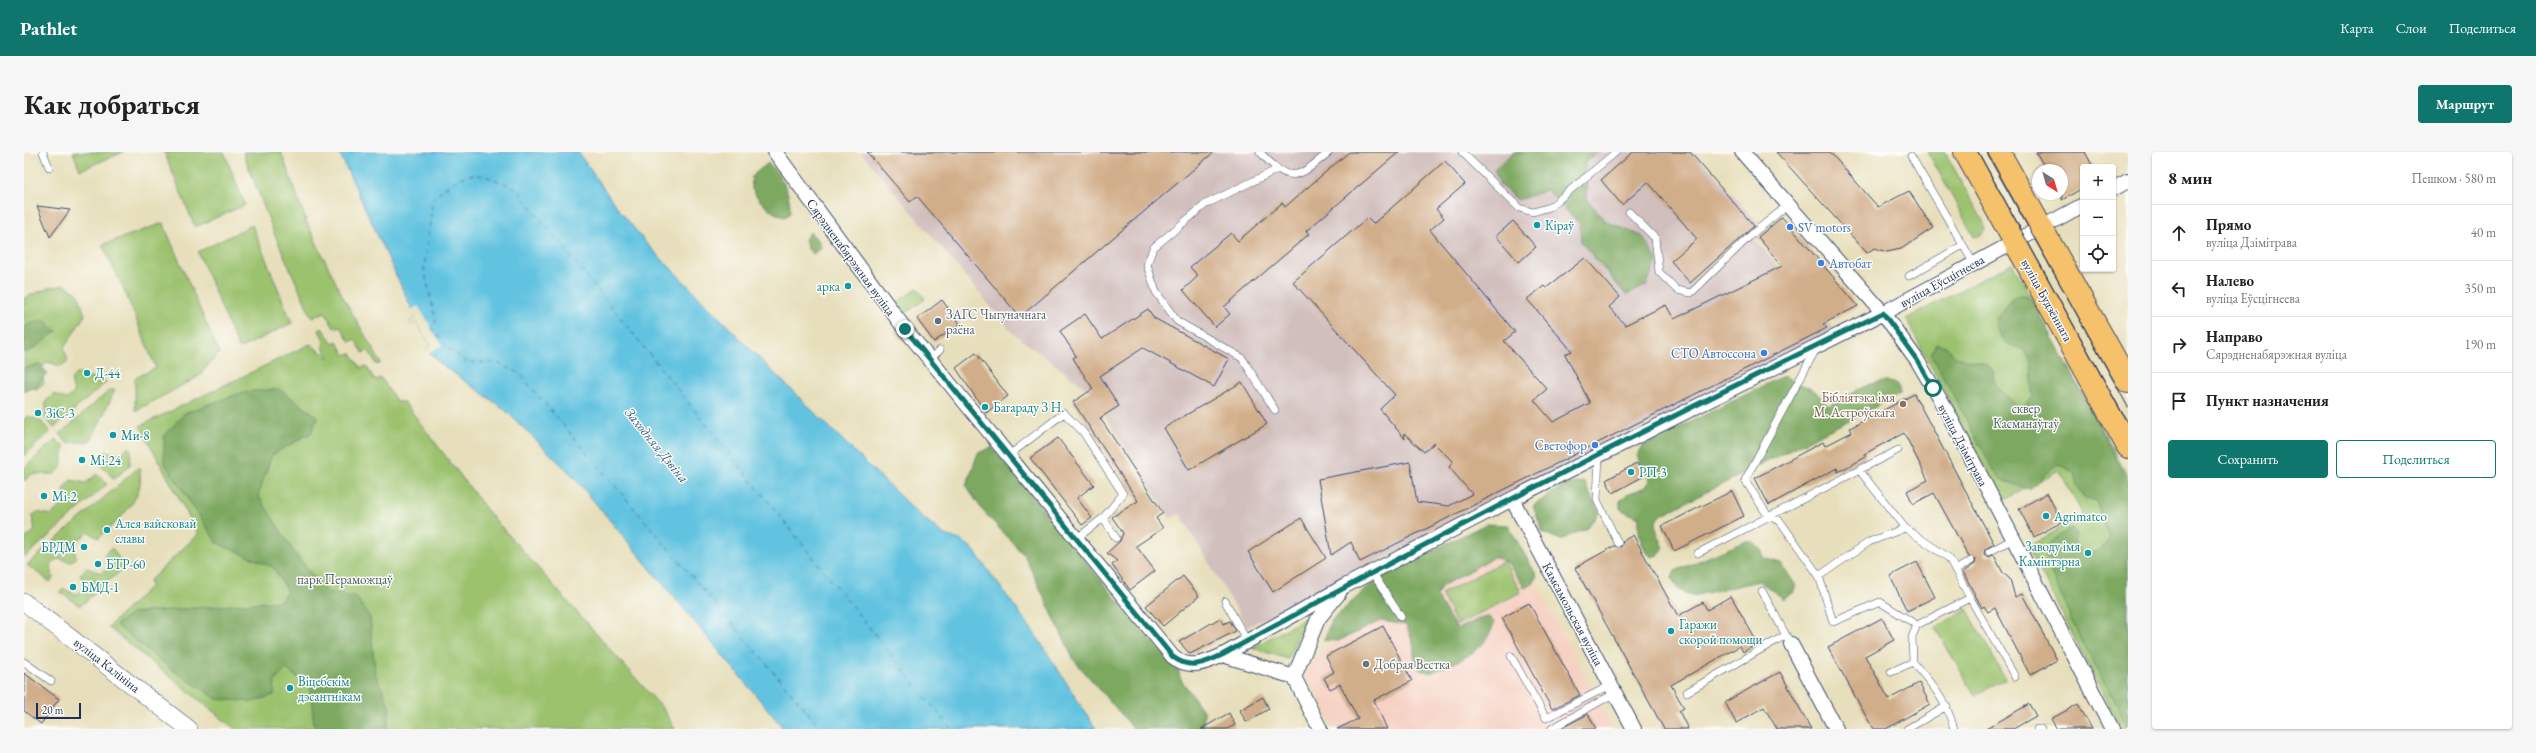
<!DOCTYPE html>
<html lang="ru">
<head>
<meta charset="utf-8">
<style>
	body { margin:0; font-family:"EB Garamond",serif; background:#f6f6f6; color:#202124 }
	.controls { position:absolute; right:12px; top:12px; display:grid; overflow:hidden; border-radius:4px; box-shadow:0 1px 3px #0004 }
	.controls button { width:36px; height:36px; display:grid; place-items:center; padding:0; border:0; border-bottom:1px solid #e0e0e0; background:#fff; color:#202124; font:20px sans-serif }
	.compass { position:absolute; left:2008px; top:12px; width:36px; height:36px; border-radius:50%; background:#fff; box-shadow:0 1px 3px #0004; rotate:143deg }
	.scale { position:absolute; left:12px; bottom:10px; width:45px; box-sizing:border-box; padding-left:4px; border:2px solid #1b2f5e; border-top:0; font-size:11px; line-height:14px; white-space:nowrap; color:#1b2f5e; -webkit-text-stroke:3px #fdfcf7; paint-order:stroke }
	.stop { position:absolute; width:12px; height:12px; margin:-9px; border:3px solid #0f766e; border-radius:50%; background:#fff }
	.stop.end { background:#0f766e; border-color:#fff; box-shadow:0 1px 4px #0008 }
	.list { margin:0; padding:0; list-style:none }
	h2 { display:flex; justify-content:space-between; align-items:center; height:52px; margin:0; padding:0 16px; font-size:17px }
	h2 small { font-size:13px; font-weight:400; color:#757577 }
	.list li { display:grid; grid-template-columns:26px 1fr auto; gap:12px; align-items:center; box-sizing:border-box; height:56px; padding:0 16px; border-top:1px solid #e0e0e0 }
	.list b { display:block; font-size:15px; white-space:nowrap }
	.list p { margin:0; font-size:13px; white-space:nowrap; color:#757577 }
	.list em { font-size:13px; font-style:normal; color:#757577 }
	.actions { display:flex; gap:8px; padding:12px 16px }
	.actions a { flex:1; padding:9px 0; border:1px solid #0f766e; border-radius:4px; text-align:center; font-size:14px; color:#0f766e }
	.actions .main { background:#0f766e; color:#fff }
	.icon { flex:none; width:22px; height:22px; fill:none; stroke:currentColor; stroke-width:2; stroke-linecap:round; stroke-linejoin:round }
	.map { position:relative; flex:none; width:2104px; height:577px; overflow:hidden; border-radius:4px }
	header { display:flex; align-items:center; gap:24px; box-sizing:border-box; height:56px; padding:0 20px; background:#0f766e; color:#fff }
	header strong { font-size:19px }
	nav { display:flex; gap:22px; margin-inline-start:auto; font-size:14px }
	.intro { display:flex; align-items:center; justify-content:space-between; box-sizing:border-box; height:96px; padding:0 24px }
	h1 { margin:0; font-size:28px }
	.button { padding:10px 18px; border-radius:4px; background:#0f766e; color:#fff; font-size:14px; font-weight:700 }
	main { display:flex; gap:24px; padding:0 24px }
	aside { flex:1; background:#fff; border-radius:4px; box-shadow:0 1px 3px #0004 }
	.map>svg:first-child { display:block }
	.built { fill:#f6d2c4 }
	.industrial { fill:#d1bfbe }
	.green { fill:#9cc26e; stroke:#5c7866 }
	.forest { fill:#7da861; stroke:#4c6c60 }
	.water { fill:#62c3e0; stroke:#3e799f }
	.pier { fill:#e7dfbb }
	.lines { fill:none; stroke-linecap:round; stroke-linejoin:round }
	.ferry { stroke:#305b85; stroke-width:1; stroke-dasharray:5 4; stroke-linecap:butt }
	.building { fill:#d1ae8a }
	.service-casing { stroke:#3a496c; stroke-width:8 }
	.minor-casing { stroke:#3a496c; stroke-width:16 }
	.tertiary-casing { stroke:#3a496c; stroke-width:18 }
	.primary-casing { stroke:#3a496c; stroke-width:24 }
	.service { stroke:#fff; stroke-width:7 }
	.minor { stroke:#fff; stroke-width:14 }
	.tertiary { stroke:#fff; stroke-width:17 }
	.primary { stroke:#f5c16b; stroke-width:22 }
	.tram { stroke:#1b2f5e; stroke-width:1 }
	.route { stroke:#0f766e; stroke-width:5 }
	.culture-dot { fill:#0f9aa8; stroke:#fdfcf7; stroke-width:1.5 }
	.shop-dot { fill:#3f7fe0; stroke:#fdfcf7; stroke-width:1.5 }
	.service-dot { fill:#5c6f8a; stroke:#fdfcf7; stroke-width:1.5 }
	.education-dot { fill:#8d6e63; stroke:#fdfcf7; stroke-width:1.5 }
	.worship-dot { fill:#6b7280; stroke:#fdfcf7; stroke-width:1.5 }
	.labels { text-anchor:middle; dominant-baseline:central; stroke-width:3; stroke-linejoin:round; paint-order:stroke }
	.culture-label { font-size:13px; fill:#0d838f; stroke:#fdfcf7; text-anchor:start }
	.shop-label { font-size:13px; fill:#366cbe; stroke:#fdfcf7; text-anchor:start }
	.street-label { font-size:13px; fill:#1b2f5e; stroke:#fdfcf7 }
	.service-label { font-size:13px; fill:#4e5e75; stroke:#fdfcf7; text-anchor:start }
	.education-label { font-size:13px; fill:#785e54; stroke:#fdfcf7; text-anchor:end }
	.park-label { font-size:13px; fill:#425b63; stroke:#fdfcf7 }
	.worship-label { font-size:13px; fill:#5b616d; stroke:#fdfcf7; text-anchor:start }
	.water-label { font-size:14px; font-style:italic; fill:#305b85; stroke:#fdfcf7 }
</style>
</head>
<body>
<header>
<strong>Pathlet</strong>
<nav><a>Карта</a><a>Слои</a><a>Поделиться</a></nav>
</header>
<div class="intro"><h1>Как добраться</h1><a class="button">Маршрут</a></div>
<main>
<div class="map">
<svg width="2104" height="577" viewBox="0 0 2104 577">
	<rect width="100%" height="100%" fill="#fdfcf7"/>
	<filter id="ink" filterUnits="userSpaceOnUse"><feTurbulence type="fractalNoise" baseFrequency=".025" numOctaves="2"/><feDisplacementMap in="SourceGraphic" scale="8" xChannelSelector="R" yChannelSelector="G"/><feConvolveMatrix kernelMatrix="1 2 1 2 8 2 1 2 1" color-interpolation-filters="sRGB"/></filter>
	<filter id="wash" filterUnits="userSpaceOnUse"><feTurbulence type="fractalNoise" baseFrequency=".012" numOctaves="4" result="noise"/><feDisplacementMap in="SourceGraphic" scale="16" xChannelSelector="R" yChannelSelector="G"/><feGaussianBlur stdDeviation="0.9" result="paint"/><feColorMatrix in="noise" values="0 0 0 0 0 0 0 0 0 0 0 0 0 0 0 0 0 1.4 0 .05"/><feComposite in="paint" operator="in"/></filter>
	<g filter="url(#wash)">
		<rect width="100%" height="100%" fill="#e7dfbb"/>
		<path class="built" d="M1491,393L1589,577H1310L1282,522L1290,504Z"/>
		<path class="industrial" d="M837,0H1670L1737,74L1728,85L1811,178L1223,475L1156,362L1146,366L1065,238L990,182Z"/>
		<path class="green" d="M49,0H100L56,18Z
			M140,0H200L221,53L171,75Z
			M219,0H257L283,71L319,145L357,211L353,213L344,198L339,201L331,187L326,190L316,174L310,176L301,160L288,166L250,81Z
			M1904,0H1921L1960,71L1961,78L1957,83L1950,85Z
			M139,71L195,201L174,225L111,259V226L132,216L99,135L78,93Z
			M228,73L268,171L215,197L174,100Z
			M1988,111L2104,325V577H2097L2004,395L2059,363L2035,318L1979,349L1882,167Z
			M41,133L54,142L61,163L40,196L44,209L37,214L24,210L17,216L20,231L13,237L0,234V146L27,135Z
			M893,136L901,147L879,163L871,152Z
			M298,176L309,191L313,189L321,203L327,201L337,216L342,214L351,228L357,226L373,250H380L466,362L639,557L651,577H211L84,475L127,434L125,429L174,382L116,274L286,192L305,206L298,194L301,191L295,178Z
			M53,221L82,230L30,276L21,266L22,249L29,242L43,247L50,241L47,227Z
			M86,238H91L69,285L65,289L43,291L36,282Z
			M3,264L17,269L26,280L0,304V267Z
			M32,287L40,295L37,316L31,322H8L0,329V316Z
			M104,295L107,298L106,313L90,327L78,315L76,304L82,299L95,303Z
			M115,315C123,347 95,366 75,386L64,380L50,392L52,406L47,410L33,407L27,414L29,426L26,430L3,413Z
			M73,322L83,332L0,406V388L11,378L8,364L13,360L27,363L42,348L40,336L47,328L62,331Z
			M88,396L101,415L56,454L36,440L39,437L52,442L61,435L56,422L63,416L77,421L86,415L80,402Z
			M1480,409L1497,440L1433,473L1417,442Z
			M1943,457L1981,527L1951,543L1911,476Z
			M1283,465L1264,507L1228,496Z"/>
		<path class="forest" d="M1490,0H1574L1561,10L1563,48L1583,70L1618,84L1633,108L1623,133L1602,143L1557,90L1556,72L1523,38L1494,48L1476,33L1470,17Z
			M744,11C758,23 767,42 766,61L761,65C749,63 733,48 728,37C727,33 728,28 728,24Z
			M786,80L795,89L797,96L789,102L784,97L781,87Z
			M2000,143L2007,145L2104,330V575L2049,472L2021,406C2023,389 2032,384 2047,377L2052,383L2050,390L2058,402C2069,403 2081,396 2085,386L2072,349L2061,346L2053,333L2050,321L2036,312C2022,317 2018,329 2005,337L1977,328L1968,316L1907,202L1912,192L1923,194L1931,205L1960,211L1969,218L1970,232L1992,253L1999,255L2009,245C2004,225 2015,219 2001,198C1982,193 1974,188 1971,168L1991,144Z
			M20,168L33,179L9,197L0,201V174Z
			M16,212L23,221L12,235L0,239V216Z
			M1759,224L1791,239L1804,254C1824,244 1855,220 1875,234V243L1639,362L1632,369L1633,380L1640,396L1634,403L1627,405C1616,394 1614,381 1615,366L1596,357V349L1603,342L1622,335L1626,328L1613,303L1620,293Z
			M255,237L294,265L287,281L248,303L234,343L270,400L302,440L332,445L346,465L351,521L366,556L363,577H293L290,574L286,534L262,517L251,529L250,543L228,550L193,547L147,517L92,473L108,461L257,449L263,438L249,415L193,391L140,310V284L161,261L219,240Z
			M968,295L1121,482L1154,515L1156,526L1180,560L1179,577H1110L1050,508L1000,403L959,359L942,334L954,301Z
			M1560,330L1576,360L1563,376L1537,388L1519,381L1509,354L1540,333Z
			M1462,372L1484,373L1513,424L1509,432L1501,436L1483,410L1470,405L1418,434L1412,444L1433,477L1463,463L1470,470C1464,500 1433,509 1407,521L1396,518L1391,512L1389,491L1382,473L1357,469L1314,489L1300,488L1307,469L1355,425Z
			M1720,390H1729L1738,399L1739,406L1757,411L1772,434L1769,441L1760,447L1735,429L1669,444L1654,438L1648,426L1651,419Z"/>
		<path class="water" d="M315,0H554L589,50L622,91L739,210L890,358L919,382L938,389L948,396L1013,485L1072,577H760L548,323L479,256L418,213L402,197L407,194L392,170L387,173L385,170L392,166Z"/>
		<path class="pier" d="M394,154L418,193L405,201L402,197L407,194L392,170L387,173L385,170L392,166L387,158Z"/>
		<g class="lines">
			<path class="ferry" d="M798,577L495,221L474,211L442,210L423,195L408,177L412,169L400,117L409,46C446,15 448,19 491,35L927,577"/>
		</g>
		<g id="blocks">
			<path class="building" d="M843,0H1190L996,165L893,44L886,50Z
				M1325,0H1375L1282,79L1285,82L1200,155L1206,162L1191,175L1159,138L1174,124L1166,115L1207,81L1214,89L1258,51L1261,55Z
				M1609,0H1666L1730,74L1666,131L1647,109L1673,87L1624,30L1598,53L1577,28Z
				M1752,0H1806L1854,55L1885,39L1909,76L1877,97L1863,100L1850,96L1843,101Z
				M2012,0H2061L2069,15H2059V36L2038,48V18H2022Z
				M1421,9L1441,32L1412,57L1420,66L1406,78L1491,180L1480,189L1523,237L1510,248L1529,270L1566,251L1541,202L1548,199L1503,147L1520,134L1522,136L1561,106L1596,145L1585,155L1601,173L1642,153L1650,167L1758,114L1734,85L1758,65L1834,154L1799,172L1803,176L1336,410L1327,390L1307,403L1294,327L1386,310L1393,350L1425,354L1448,342L1425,315L1429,310L1410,291L1400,300L1380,281L1381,287L1356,257L1371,243L1269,130L1343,66L1349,72Z
				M13,54L46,58L26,85Z
				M1489,69L1512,95L1495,110L1472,84Z
				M918,148L936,172L910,190L893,167Z
				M1124,157L1130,166L1205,207L1190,235L1119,196L1076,224L1095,254L1076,266L1139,361L1132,366L1139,376L1112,394L1131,419L1106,438L1088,413L1093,409L1083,401L1096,389L1099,381L1088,365L1114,349L1049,250L1069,237L1049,206L1052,204L1036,179L1061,162L1078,187Z
				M952,201L984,244L962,261L932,216Z
				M1218,230L1243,272L1165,318L1140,276Z
				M1890,242L1970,392L1961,397L1960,402L1964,405L1970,403L1979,421L1986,427L1991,445L1998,442L2033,508L2006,523L1971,456L1964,460L1960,454L1958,456L1939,420L1951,412L1952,407L1945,405L1910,341L1889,352L1883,339L1904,328L1880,281L1840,302L1842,305L1814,320L1813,316L1745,353L1731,326L1799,290L1801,294L1828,280L1826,276Z
				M1034,286L1070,333L1053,346L1068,366L1058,373L1006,306Z
				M1613,311L1620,324L1589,341L1582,328Z
				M1708,339L1720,364L1650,399L1638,374Z
				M2023,341L2038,370L2010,385L1995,357Z
				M1277,366L1302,406L1249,440L1224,400Z
				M1609,383L1654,464L1679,450L1683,458L1707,444L1734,492L1719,500L1716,494L1647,533L1660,556L1655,559L1664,577H1640L1551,416L1590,394L1597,395L1599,389Z
				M1893,410L1911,445L1883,459L1866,424Z
				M1159,424L1175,444L1139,474L1122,454Z
				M1505,451L1556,543L1528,557L1478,466Z
				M1196,466L1199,472L1206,469L1212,479L1166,502L1155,490Z
				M1858,466L1870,488L1841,504L1865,547L1895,531L1906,552L1862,577H1849L1804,495Z
				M1359,474L1388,529L1350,548L1363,577H1313L1334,567L1316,532L1306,537L1300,526L1310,520L1302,504Z
				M1756,520L1787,577H1753L1740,555L1712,571L1701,550Z
				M0,521L35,547L17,572L0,559Z
				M1239,545L1245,557L1222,570L1216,558Z
				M2005,552L2012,564L1989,577H1962Z
				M2054,552L2068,577H2033L2027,567Z
				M1205,561L1211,573L1203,577H1177Z
				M1564,562L1572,577H1539L1538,576Z"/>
		</g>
	</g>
	<g filter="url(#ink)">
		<use href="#blocks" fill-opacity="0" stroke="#3a496c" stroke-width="1"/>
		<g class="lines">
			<defs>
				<path id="service" d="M19,0L25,15
					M1236,0C1266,33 1273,27 1305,0
					M1438,0L1495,56L1509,60L1526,55L1592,0
					M1887,4L1950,112
					M1605,60L1631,86L1635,120L1653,138L1667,141L1728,82L1764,53
					M1885,124L1939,93
					M1792,197L1721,328L1744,364L1756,369L1795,424L1809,470L1856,450L1893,473
					M905,208L916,198
					M1251,258L1218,206L1153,169L1132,140L1123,113L1129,96L1182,52L1252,18
					M1575,303L1573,348L1594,391
					M984,304L1040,261L1059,280L1099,342L1079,366L1052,387
					M1836,319L1881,376L1925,406L1946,446L1893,473L1888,485L1889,510
					M1079,366L1092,386
					M1965,400L1989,387
					M1674,401L1874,298
					M1931,418L1947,409
					M1348,420L1377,465
					M1795,424L1845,390L1881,376
					M1738,439L1764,487
					M1946,446L1991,525
					M1201,449L1223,489
					M1487,504L1522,566L1587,533
					M0,510L27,529
					M1867,520L1889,510C1907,531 1923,549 1930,577
					M1663,540L1762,483
					M1527,577L1591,541
					M1883,577L1923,554
					M2013,577H2017"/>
				<path id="minor" d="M751,0L881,177L1149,505C1166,518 1181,511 1199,503L1321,434L1488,347L1859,161L2059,53
					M1718,0L1859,161L1893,208L1924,261L2088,577
					M2089,37L2104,29
					M1488,347L1610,577
					M1767,492L1812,577
					M1199,503L1270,525L1296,577
					M1270,525L1294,467L1315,441"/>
				<path id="tertiary" d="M0,450L165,577"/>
				<path id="primary" d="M1941,0L2104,295
					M1975,0L2104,230"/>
			</defs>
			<use href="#service" class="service-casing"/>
			<use href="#minor" class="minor-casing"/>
			<use href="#tertiary" class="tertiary-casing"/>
			<use href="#primary" class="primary-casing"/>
			<use href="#service" class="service"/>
			<use href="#minor" class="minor"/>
			<use href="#tertiary" class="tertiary"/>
			<use href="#primary" class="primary"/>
			<path class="tram" d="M1954,0L2104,272
				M1963,0L2104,255"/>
		</g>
	</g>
	<g class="lines" filter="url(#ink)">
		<path class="route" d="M881,177L1149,505C1166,518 1181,511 1198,503C1415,382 1636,269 1859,161L1893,208L1909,236"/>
	</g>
	<g class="culture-dot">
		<circle cx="1513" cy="73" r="4"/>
		<circle cx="824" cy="134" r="4"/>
		<circle cx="63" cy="221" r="4"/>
		<circle cx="961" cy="255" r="4"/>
		<circle cx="14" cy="261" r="4"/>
		<circle cx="89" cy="283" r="4"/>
		<circle cx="58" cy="308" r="4"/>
		<circle cx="1607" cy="320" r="4"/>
		<circle cx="20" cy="344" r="4"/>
		<circle cx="2022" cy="364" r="4"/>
		<circle cx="83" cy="378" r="4"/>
		<circle cx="60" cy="395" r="4"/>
		<circle cx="2064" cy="401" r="4"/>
		<circle cx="74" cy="412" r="4"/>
		<circle cx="49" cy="435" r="4"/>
		<circle cx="1647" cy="479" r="4"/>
		<circle cx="266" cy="536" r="4"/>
	</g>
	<g class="shop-dot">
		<circle cx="1766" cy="75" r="4"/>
		<circle cx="1797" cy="111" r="4"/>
		<circle cx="1740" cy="201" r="4"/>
		<circle cx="1571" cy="293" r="4"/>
	</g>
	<circle class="service-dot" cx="914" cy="169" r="4"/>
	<circle class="education-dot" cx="1879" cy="252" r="4"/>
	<circle class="worship-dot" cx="1342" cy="512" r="4"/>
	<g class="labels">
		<g class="culture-label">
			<text x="1521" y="73">Кіраў</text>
			<text x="816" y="134" text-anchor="end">арка</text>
			<text x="71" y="221">Д-44</text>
			<text x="969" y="255">Багараду З Н.</text>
			<text x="22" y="261">ЗіС-3</text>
			<text x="97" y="283">Ми-8</text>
			<text x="66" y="308">Мі-24</text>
			<text x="1615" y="320">РП-3</text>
			<text x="28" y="344">Мі-2</text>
			<text x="2030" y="364">Agrimatco</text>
			<text x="91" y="371">Алея вайсковай<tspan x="91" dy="15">славы</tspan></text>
			<text x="2056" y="394" text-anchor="end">Заводу імя<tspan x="2056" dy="15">Камінтэрна</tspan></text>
			<text x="52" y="395" text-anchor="end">БРДМ</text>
			<text x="82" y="412">БТР-60</text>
			<text x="57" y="435">БМД-1</text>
			<text x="1655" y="472">Гаражи<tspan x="1655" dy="15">скорой помощи</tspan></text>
			<text x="274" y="529">Віцебскім<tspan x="274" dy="15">дэсантнікам</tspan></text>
		</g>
		<g class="shop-label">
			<text x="1774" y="75">SV motors</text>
			<text x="1805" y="111">Автобат</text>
			<text x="1732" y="201" text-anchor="end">СТО Автоссона</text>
			<text x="1563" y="293" text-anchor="end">Светофор</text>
		</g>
		<g class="street-label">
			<text transform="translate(827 105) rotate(54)">Сярэдненабярэжная вуліца</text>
			<text transform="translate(1918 129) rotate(-29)">вуліца Еўсцігнеева</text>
			<text transform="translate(2023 148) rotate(61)">вуліца Будзённага</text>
			<text transform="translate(1939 293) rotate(62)">вуліца Дзімітрава</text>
			<text transform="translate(1549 462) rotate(62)">Камсамольская вуліца</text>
			<text transform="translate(83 513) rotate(38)">вуліца Калініна</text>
		</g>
		<g class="service-label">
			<text x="922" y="162">ЗАГС Чыгуначнага<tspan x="922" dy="15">раёна</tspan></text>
		</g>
		<g class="education-label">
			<text x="1871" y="245">Бібліятэка імя<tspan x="1871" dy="15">М. Астроўскага</tspan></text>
		</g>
		<g class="park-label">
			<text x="2002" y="256">сквер<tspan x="2002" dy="15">Касманаўтаў</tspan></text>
			<text x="321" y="427">парк Пераможцаў</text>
		</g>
		<g class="worship-label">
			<text x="1350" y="512">Добрая Вестка</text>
		</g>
		<g class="water-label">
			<text transform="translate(633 293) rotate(51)">Заходняя Дзвіна</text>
		</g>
	</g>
</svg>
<div class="controls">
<button>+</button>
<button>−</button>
<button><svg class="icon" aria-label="locate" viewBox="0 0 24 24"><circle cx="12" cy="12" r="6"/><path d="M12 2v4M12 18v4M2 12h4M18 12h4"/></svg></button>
</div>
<svg class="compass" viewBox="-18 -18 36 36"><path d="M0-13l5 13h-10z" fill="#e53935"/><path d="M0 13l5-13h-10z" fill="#757577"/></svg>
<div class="scale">20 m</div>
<div class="stop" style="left:1909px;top:236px"></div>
<div class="stop end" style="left:881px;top:177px"></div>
</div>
<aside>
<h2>8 мин<small>Пешком · 580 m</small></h2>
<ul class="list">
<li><svg class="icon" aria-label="ahead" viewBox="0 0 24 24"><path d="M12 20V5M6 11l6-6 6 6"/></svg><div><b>Прямо</b><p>вуліца Дзімітрава</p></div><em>40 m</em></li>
<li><svg class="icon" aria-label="left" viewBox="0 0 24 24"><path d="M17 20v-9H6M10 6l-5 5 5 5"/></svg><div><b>Налево</b><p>вуліца Еўсцігнеева</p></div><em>350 m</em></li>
<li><svg class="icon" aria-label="right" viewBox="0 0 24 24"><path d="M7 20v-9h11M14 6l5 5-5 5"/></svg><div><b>Направо</b><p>Сярэдненабярэжная вуліца</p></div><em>190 m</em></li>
<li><svg class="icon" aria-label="arrive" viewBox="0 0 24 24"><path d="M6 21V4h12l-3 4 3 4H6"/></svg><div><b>Пункт назначения</b></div></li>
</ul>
<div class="actions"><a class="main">Сохранить</a><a>Поделиться</a></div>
</aside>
</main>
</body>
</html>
